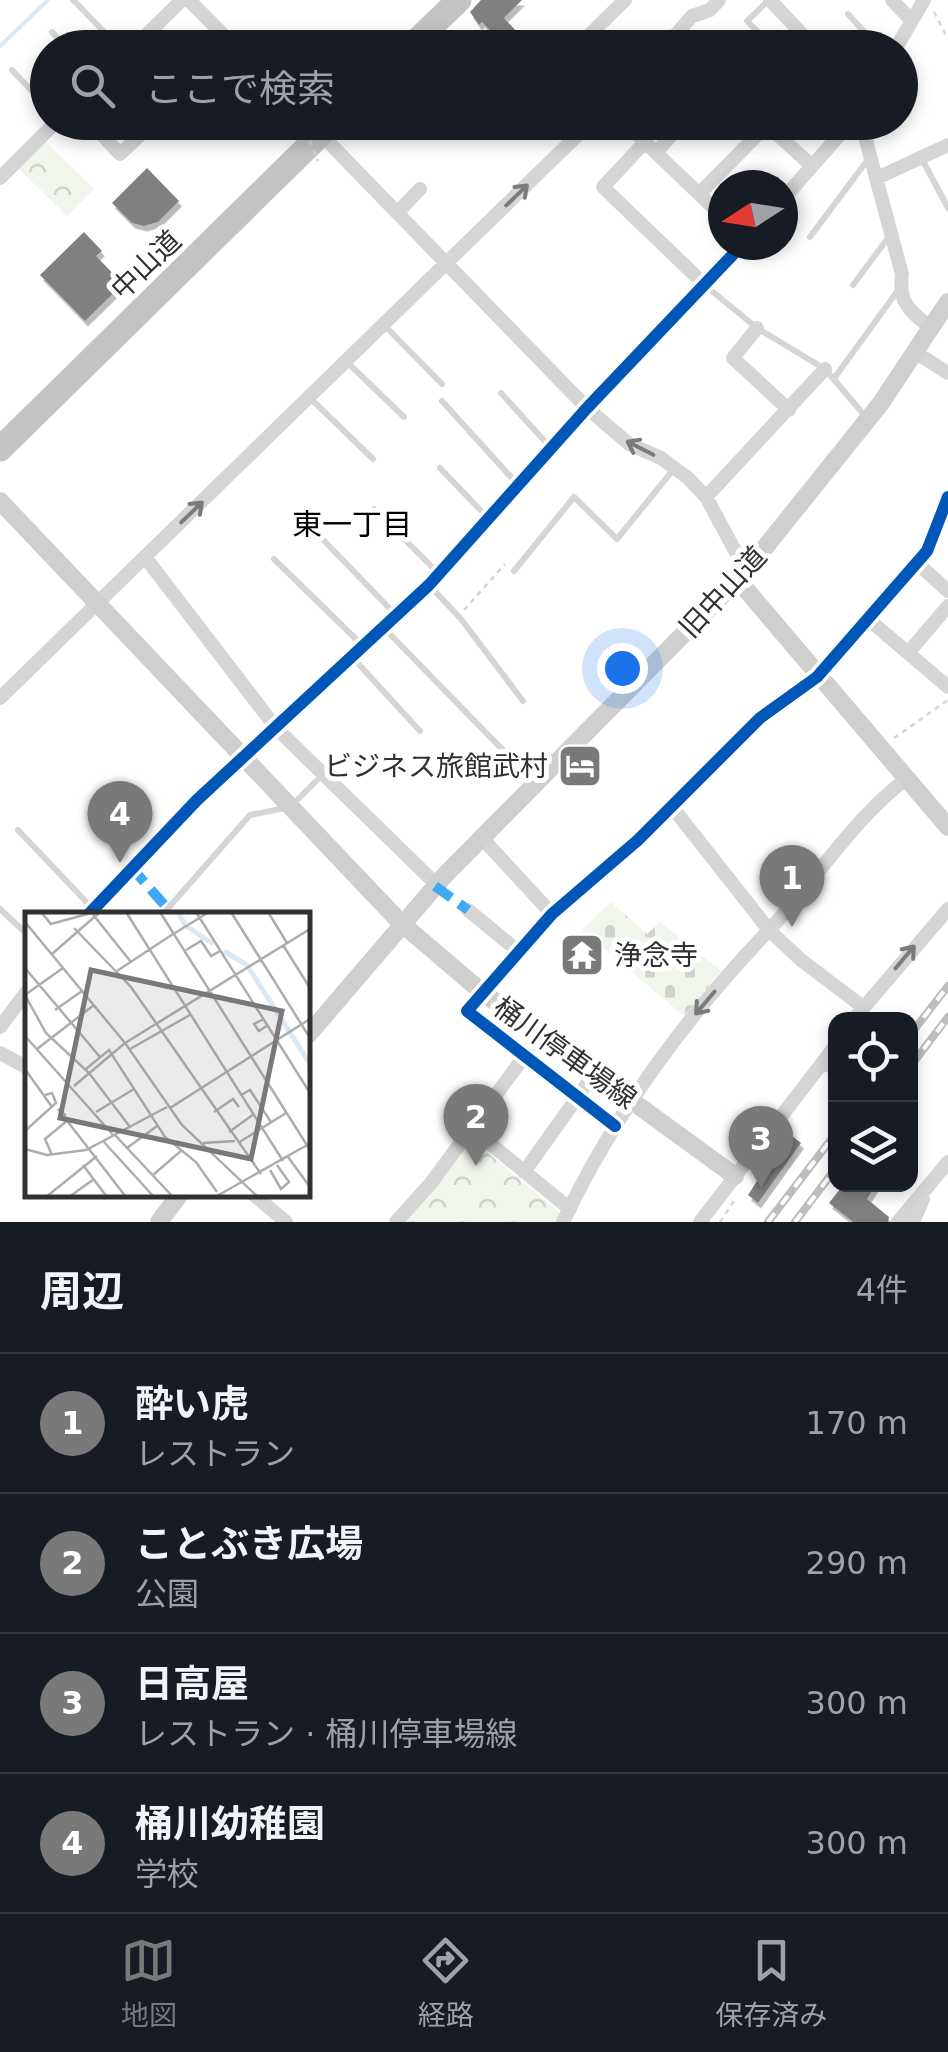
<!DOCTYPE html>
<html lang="ja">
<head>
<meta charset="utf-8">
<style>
	body { margin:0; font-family:"DejaVu Sans","Noto Sans JP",sans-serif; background:#242831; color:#f1f3f6 }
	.controls { position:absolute; right:30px; bottom:30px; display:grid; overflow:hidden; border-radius:20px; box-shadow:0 5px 15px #0003 }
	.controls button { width:90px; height:90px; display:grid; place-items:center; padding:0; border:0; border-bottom:2px solid #363941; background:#171b24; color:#f1f3f6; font:50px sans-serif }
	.compass { position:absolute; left:708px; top:170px; width:90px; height:90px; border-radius:50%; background:#171b24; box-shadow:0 5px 15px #0003; rotate:258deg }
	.you { position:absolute; left:622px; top:668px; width:35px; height:35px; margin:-25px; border:8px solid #fff; border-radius:50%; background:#1a73e8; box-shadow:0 0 0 15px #1a73e833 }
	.badge { display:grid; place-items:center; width:65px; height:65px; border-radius:50%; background:#797979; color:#fff; font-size:32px; font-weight:700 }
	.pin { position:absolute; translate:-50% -82px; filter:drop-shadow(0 2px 5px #0008) }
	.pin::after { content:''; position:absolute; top:52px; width:35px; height:30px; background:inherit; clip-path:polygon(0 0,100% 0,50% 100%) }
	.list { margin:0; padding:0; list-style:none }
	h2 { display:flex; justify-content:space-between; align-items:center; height:130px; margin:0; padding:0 40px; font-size:42px }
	h2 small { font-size:32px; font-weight:400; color:#9ea1a6 }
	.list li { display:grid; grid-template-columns:65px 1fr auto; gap:30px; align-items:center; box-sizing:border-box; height:140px; padding:0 40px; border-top:2px solid #363941 }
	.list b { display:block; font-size:38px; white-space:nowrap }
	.list p { margin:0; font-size:32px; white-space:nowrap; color:#9ea1a6 }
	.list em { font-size:32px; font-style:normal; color:#9ea1a6 }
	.icon { flex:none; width:55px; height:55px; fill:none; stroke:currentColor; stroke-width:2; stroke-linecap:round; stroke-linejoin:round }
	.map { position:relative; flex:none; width:948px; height:1222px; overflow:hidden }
	.search { position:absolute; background:#171b24; box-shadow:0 5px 15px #0003; left:30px; right:30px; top:30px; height:110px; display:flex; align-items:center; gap:25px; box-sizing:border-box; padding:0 35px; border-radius:55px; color:#9ea1a6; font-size:38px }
	.sheet { height:690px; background:#171b24 }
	nav { display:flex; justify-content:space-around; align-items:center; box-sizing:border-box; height:140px; border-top:2px solid #363941; background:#171b24; font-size:28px; color:#9ea1a6 }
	nav a { display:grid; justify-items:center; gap:5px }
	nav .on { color:#797979 }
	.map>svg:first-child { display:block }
	.cemetery { fill:url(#cemetery-stones) }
	.park { fill:url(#park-crowns) }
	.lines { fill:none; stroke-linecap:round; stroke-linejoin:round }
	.stream { stroke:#dae7f4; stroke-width:4 }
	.building { fill:#808080; filter:url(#shadow) }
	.path { stroke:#d5d5d5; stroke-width:2.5; stroke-dasharray:5 5; stroke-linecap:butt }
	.lane { stroke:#d5d5d5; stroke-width:6 }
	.street { stroke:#d5d5d5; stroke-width:14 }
	.secondary { stroke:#cfcfcf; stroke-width:18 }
	.highway { stroke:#c3c3c3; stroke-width:25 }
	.rail-casing { stroke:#bdbdbd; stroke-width:8 }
	.rail { stroke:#fff; stroke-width:4; stroke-dasharray:11; stroke-linecap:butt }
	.path-bridge { stroke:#d5d5d5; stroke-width:2.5; stroke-dasharray:5 5; stroke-linecap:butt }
	.quiet { stroke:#3fa9f5; stroke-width:10; stroke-dasharray:20 10; stroke-linecap:butt }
	.cycleway-casing { stroke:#fff; stroke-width:19 }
	.cycleway { stroke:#0057b8; stroke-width:12 }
	.oneway { stroke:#7b7b7b }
	.labels { text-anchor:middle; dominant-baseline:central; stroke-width:10; stroke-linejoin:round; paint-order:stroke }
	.street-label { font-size:28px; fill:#313131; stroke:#fff }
	.poi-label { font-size:28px; fill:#313131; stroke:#fff; text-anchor:end }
	.neighbourhood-label { font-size:30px; fill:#000; stroke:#fff }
	.inset-river { fill:none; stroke:#dae7f4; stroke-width:5 }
	.inset-road { fill:none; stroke:#adadad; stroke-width:2.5 }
	.view { fill:#797979; fill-opacity:0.15; stroke:#797979; stroke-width:5 }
	.inset-edge { fill:none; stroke:#313131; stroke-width:5 }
</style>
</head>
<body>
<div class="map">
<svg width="948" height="1222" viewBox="0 0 948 1222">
	<defs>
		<pattern id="cemetery-stones" width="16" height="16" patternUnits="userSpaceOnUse" patternTransform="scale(2.5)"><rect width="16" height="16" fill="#f1f6ed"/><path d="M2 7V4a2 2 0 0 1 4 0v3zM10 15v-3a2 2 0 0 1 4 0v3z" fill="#cfd3cc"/></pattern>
		<pattern id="park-crowns" width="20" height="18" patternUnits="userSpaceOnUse" patternTransform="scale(2.5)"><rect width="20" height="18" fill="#f1f6ed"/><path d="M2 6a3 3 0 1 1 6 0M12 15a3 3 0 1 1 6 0" fill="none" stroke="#cfd3cc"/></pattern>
		<filter id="shadow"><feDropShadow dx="3" dy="5.5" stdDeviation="0" flood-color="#0004"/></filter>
	</defs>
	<rect width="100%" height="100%" fill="#fff"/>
	<path class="cemetery" d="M611,902L647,934L660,922L721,971L684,1016L582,930Z"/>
	<path class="park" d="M43,139L94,189L67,216L16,166Z
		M470,1138L563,1215L559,1222H400Z"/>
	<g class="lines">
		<path class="stream" d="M0,46L48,0"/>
	</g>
	<path class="building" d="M481,0H522L504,18L532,48H507L482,22L479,25L470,12Z
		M147,168L179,201L158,222L144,226L132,223L112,203Z
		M84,232L102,251L96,256L123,284L85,321L40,275Z
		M792,1136L801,1143L758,1203L748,1195L779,1147L783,1150Z
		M844,1184H877L867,1199L889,1217L888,1222H853L829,1203Z"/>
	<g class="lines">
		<path class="path" d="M934,12L948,39
			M464,610L505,564
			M894,738L948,700
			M720,1222L736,1198"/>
		<path class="lane" d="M73,0L120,48
			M769,0L747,21L774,48
			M848,14L879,48
			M52,32L66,48
			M12,70L48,108
			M922,159L948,208
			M810,237L869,158
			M853,285L891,234
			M707,287L757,328L825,369L866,417
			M384,325L442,384
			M348,363L404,417
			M835,377L899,289
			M501,393L550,447
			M310,398L373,459
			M442,401L519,486
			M440,468L489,519
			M374,509L437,572
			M307,523L395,614
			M274,559L361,644
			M514,571L574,497L617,539L673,470
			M430,586L461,619L523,701
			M383,627L535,783
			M353,658L420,731
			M18,830L93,909
			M0,909L28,935
			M163,914L250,815L290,807L323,774
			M820,1068L836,1071"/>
		<path class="street" d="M189,0L236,48
			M770,0L815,48
			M892,0L911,20
			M133,48L182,0
			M576,48L625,0
			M664,48L692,16L710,10L719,0
			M896,48L924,0
			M90,122L120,154L154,122
			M309,122L587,408L629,444L661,458L688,478L706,497L746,571
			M555,122L572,141
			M624,122L723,217
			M764,122L812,166
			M861,122L902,274C898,303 910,311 931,328
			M645,142L603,187L706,286
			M656,153L683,122
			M0,178L56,122
			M877,178L948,145
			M699,194L767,125
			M783,199L851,122
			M397,213L420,189
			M757,328L733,358L789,410
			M915,352L948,373
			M706,497L825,369
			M145,557L277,729L436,884
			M917,563L948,591
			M868,619L948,687
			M908,653L948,606
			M0,698L591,122
			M673,808L769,930L801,960L863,1007
			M481,837L552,914
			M468,910L518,951
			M89,914L197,800L429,585L587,408L742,245
			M854,1019L948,909
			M0,1027L28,990
			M0,1053L28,1068
			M615,1126L467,1011L552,914L638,840L760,718L817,677L927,551L948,497
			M471,1128L570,1209
			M524,1172L594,1074
			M253,1194L286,1222
			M396,1222L431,1183L540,1035
			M563,1222C614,1114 687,1016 769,930C817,879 851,821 907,778
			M700,1222L836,1045
			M898,1222L948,1162
			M913,1222L923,1199"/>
		<path class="secondary" d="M0,501L401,923L482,992L735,1176
			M737,579L948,827
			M308,1035L445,875L746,571L881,403L948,302
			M159,1222L180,1194"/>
		<path class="highway" d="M409,48L459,0
			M0,449L333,122"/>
		<defs>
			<path id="rail" d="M910,1035L948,986
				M910,1067L948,1017
				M768,1222L836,1133
				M795,1222L836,1168"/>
		</defs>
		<use href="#rail" class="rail-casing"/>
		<use href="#rail" class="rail"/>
		<path class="path-bridge" d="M302,122L318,161"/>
		<path class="quiet" d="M131,867L167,908
			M435,886L468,910"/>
		<defs>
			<path id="cycleway" d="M89,914L197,800L429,585L587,408L742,245
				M615,1126L467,1011L552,914L638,840L760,718L817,677L927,551L948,497"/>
		</defs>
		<use href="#cycleway" class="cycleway-casing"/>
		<use href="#cycleway" class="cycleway"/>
	</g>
	<defs><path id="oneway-shaft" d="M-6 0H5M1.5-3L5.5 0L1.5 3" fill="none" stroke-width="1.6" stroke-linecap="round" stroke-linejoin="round" transform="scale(2.5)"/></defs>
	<g class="oneway">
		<use href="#oneway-shaft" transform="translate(517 195) rotate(-44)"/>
		<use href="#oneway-shaft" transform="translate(640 448) rotate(-153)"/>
		<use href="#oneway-shaft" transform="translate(192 512) rotate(-44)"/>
		<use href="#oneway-shaft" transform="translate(905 957) rotate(-50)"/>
		<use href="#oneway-shaft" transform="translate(705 1003) rotate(130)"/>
	</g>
	<defs>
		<symbol id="hotel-square" viewBox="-11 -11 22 22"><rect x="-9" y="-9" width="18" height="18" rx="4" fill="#797979" stroke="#fff"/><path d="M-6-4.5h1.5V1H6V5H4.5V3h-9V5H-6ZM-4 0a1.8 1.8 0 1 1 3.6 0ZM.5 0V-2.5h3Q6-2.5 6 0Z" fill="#fff"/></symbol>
		<symbol id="temple-square" viewBox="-11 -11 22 22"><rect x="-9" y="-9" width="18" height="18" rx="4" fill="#797979" stroke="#fff"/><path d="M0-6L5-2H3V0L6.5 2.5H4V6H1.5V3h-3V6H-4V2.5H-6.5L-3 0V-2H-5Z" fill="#fff"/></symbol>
	</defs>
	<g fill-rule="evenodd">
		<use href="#hotel-square" x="555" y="741" width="50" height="50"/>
		<use href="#temple-square" x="557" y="930" width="50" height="50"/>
	</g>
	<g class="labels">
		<g class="street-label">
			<text transform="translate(146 265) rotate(-44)">中山道</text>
			<text transform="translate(723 592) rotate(-47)">旧中山道</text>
			<text transform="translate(565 1053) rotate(36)">桶川停車場線</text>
		</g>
		<g class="poi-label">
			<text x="548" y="766">ビジネス旅館武村</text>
			<text x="614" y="955" text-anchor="start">浄念寺</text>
		</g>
		<g class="neighbourhood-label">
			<text x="352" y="524">東一丁目</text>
		</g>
	</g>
	<g transform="translate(25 912)">
		<rect width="285" height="285" fill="#fff"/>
		<path class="inset-river" d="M153,0L160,13L188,32M199,39L222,53L285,152"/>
		<path class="inset-road" d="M16,0L26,12L66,1M66,0L106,50M101,0L258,249M135,0L285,238M171,0L285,181M206,0L285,126M243,0L262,31M0,10L100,131L157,213L233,285M49,16L106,75L236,262M150,21L184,0M258,33L285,76M161,38L176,29L186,44L195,39M27,42L75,0M0,56L75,145M92,59L148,22M0,83L21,121L64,161L105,215M0,83L38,56M30,98L57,79M239,107L229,112L234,119L243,113M0,124L89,224M100,131L285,17M12,137L69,93M105,137L165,103M0,157L27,195M61,157L84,138L140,225L171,250L192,280M49,174L100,131M216,183L225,178L246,210M145,196L285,107M71,200L109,177M189,200L208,187L214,195M41,204L33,197L101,285M0,219L31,191L27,181L20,183M204,220L229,202M90,223L148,285M79,230L129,285M178,231L210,229M213,231L261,201M102,236L132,214M0,237L22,243L61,238L142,195M27,243L20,227L43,208M263,245L285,275M58,253L82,285M245,258L256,277L264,270L252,253M128,263L157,238M21,285L72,244M44,285L69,267M190,285L284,232"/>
		<path class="view" d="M66,58L257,99L226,247L35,206Z"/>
		<rect width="285" height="285" class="inset-edge"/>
	</g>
</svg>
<div class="controls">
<button><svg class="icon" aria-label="locate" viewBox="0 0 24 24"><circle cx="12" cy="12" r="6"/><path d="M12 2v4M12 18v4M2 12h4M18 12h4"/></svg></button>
<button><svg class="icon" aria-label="layers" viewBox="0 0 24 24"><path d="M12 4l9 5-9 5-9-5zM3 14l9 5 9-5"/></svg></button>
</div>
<svg class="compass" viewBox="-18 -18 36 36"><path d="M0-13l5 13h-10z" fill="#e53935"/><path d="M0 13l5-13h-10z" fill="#9ea1a6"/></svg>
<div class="you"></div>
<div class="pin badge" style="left:792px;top:927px">1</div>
<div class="pin badge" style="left:476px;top:1166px">2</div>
<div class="pin badge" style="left:761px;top:1188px">3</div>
<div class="pin badge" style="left:120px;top:863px">4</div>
<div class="search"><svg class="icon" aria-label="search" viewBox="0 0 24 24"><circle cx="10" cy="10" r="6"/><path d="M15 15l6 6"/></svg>ここで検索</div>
</div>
<section class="sheet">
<h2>周辺<small>4件</small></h2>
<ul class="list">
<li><span class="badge">1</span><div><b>酔い虎</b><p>レストラン</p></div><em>170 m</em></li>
<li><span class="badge">2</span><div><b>ことぶき広場</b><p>公園</p></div><em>290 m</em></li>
<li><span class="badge">3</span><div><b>日高屋</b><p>レストラン · 桶川停車場線</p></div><em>300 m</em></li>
<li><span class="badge">4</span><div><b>桶川幼稚園</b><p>学校</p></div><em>300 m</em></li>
</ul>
</section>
<nav>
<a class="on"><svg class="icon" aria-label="map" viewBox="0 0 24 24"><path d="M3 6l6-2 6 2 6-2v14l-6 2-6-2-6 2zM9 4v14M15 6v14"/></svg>地図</a>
<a><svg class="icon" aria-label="directions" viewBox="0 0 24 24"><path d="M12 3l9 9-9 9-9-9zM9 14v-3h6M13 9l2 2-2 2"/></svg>経路</a>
<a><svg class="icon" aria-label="saved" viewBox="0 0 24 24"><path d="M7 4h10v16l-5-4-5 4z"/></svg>保存済み</a>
</nav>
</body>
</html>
